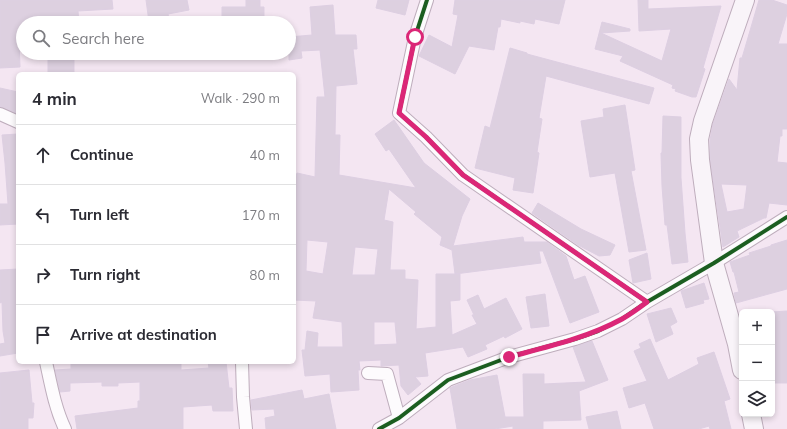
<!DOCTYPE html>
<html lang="en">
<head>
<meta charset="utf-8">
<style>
	body { margin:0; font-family:Mulish,sans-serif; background:#f2f2f3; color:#2b2b33 }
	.controls { position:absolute; right:12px; bottom:12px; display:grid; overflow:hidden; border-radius:6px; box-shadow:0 2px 6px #0003 }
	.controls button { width:36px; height:36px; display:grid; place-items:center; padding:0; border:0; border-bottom:1px solid #e1e1e2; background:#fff; color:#2b2b33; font:20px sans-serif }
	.stop { position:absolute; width:12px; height:12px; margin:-9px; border:3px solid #db2777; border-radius:50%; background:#fff }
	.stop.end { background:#db2777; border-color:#fff; box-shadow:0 1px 4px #0008 }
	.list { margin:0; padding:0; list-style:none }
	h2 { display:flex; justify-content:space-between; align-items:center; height:52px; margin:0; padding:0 16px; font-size:17px }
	h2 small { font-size:13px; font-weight:400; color:#7c7c81 }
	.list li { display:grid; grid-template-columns:26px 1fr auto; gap:12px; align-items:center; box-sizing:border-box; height:60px; padding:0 16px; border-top:1px solid #e1e1e2 }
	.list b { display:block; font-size:15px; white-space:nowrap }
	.list em { font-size:13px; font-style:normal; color:#7c7c81 }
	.icon { flex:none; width:22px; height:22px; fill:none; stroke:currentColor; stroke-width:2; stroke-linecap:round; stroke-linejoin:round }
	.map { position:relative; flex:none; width:787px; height:429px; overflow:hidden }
	.search { position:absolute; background:#fff; box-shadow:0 2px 6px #0003; left:16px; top:16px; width:280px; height:44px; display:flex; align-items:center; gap:10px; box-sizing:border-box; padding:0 14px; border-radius:22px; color:#7c7c81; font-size:15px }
	.panel { position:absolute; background:#fff; box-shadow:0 2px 6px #0003; left:16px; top:72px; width:280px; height:292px; border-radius:6px }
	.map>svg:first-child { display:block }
	.building { fill:#ddd0e0; stroke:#ddcfe2; fill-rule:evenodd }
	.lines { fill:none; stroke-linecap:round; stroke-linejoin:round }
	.street-casing { stroke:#beadbc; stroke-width:14 }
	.secondary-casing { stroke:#beadbc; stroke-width:20 }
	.street { stroke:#fdfbfd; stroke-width:12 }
	.secondary { stroke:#f9f4f9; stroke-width:18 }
	.cycleway-casing { stroke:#f7f7f7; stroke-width:6 }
	.cycleway { stroke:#1b5e20; stroke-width:4 }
	.route { stroke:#db2777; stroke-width:5 }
</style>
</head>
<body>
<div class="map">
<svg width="787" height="429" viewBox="0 0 787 429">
	<rect width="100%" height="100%" fill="#f4e6f2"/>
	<path class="building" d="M0,0H112L113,9L78,11L79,23H22L23,40H19L20,67L0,68Z
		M146,0H187L189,10L168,14L169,19L149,22Z
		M246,0H260V7H264V23H222V7H246Z
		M378,0H409L405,15L376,8Z
		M455,0H565L559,24L535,19L534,24L520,21V23L501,19L500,27H498L494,50L469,46L455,74L419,56L429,35L452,47L458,15L453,14Z
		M638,0H648V9L721,6L703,68L705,69L696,97H692L675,91L676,89L672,88L673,85L620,61L623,56L595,49L602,22L630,29V31L601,33L662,61L671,29L639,31Z
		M759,0H772L787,5V14L778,44H787V129H782V136H780L777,162L787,163V205L769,203L766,218H764L737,231L739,237L723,247L710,159V140L713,124L729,79L737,90L740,58H742ZM721,184L747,185L744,209L727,212Z
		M333,5L335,35H356L357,49H353L357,84L336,86L335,135H340L339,175L416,188L389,149L386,151L375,134L394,120L424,163L470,199L462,216L453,246L523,237L524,242H547L566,256L574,280L585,276L599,312L570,323L543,251H539L541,263L455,274L452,250L440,245L442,237L414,214L416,212L389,189L384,220L393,222L390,270H405V279L418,280L416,329L436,327V274H460V300L450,301L452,335L477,324L472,315H474L467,300L478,295L484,309L506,298L522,329L505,338L504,336L485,345L487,349L468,357L463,347L425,353L428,376L415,377L421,384L408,395L401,386L399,365L381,366V360L359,361L360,370H358L359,390L331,392L330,374L305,376L302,350H305L307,331L318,333L317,347H343L342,322L313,318L316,301L294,300V184L297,173L315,177L317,97H325L320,50L301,51L302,58L289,60V37L312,35L310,7ZM307,240L328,242L323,274L306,271ZM355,247L378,249L375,275H352ZM374,322H395L397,344L374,345Z
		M510,48L527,53V54L654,88L649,104L546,76L539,118L542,119L537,152L539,153L533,193L513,190L515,178L475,168L485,126L490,128Z
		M48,53H74V74H48Z
		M0,88L18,92V114L0,107Z
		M625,105L635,170L631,171L646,250L629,252L615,173L590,177L581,121L604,117L603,109Z
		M663,116L681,117V178L685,233L688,262L672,264L667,225H665L662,186L661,153H662Z
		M18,134V224L0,225V204H8L5,163L2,135Z
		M538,203L581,229L615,245L610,255L599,256L578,245L532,213Z
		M787,240V289L736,303L734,293L739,292L734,272H733L730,262L750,255L749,253L771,246V245Z
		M647,253L651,279L633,283L629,260Z
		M18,269V353L0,356V344L5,343L3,331L2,302L0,303V270Z
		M704,283L709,299L703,300L704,303L686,308L681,291Z
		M545,294L549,326L531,328L526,297Z
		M671,308L677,322L670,326L673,334L656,342L647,314Z
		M787,311V383H772V312Z
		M650,339L668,380L699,364L697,358L714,352L730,399L724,401L731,429H710L709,426L699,429H654L645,403L629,408L623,388L647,381L634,351L641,348L639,344Z
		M592,341L608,380L579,391L581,420L543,421V429H513V426L495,429H457L450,388L452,387L470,380L497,375L505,417H524L523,374H544V384L586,382L573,347Z
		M71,362H181V370L209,368L208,362H226L229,388H232L233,411H213L212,405L183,407V429H77L75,416L138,408V401H140V382L118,383V386H102V382L70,383V391L60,392L55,370L71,369Z
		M29,370L32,403H34L33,418H28V429H0V373Z
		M302,390L304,399L329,394L336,429H266L265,418L275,416L274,409L252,410L251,400Z
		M617,411L621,429H589L586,417Z"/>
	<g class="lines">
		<defs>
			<path id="street" d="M427,0L415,37L399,113L426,137L463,175L647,302
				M0,114L18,122
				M46,362C51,385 55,408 65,429
				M242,362L243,397L246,429
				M368,373L387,374L399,418
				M379,429L399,418L448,380L509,357L575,339L598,331L622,319L647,302L714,263L787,217"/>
			<path id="secondary" d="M742,370L737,344L714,263L700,160L699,139L703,121L745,0
				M751,414L754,429"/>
		</defs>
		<use href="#street" class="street-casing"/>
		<use href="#secondary" class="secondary-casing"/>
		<use href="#street" class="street"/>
		<use href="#secondary" class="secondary"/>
		<defs>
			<path id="cycleway" d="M427,0L415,37L399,113L426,137L463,175L647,302
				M379,429L399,418L448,380L509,357L575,339L598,331L622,319L647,302L714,263L787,217"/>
		</defs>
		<use href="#cycleway" class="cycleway-casing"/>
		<use href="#cycleway" class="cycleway"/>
	</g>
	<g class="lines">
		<path class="route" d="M415,37L399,113L426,137L463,175L647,302C639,308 631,314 622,319C587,338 547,347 509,357"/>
	</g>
</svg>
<div class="controls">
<button>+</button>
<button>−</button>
<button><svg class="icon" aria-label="layers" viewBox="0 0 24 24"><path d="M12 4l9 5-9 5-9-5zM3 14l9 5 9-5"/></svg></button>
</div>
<div class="stop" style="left:415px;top:37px"></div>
<div class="stop end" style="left:509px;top:357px"></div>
<div class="search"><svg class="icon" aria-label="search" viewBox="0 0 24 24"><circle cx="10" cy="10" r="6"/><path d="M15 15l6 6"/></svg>Search here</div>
<section class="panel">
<h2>4 min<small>Walk · 290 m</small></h2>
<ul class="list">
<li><svg class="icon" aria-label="ahead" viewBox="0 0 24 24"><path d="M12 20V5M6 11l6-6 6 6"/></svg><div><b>Continue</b></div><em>40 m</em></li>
<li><svg class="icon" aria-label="left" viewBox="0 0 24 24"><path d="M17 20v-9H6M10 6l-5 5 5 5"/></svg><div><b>Turn left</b></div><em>170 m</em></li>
<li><svg class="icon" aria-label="right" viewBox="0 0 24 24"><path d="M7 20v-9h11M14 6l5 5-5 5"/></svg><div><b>Turn right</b></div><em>80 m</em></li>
<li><svg class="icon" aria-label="arrive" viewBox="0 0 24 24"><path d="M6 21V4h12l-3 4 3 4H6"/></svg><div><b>Arrive at destination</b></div></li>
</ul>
</section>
</div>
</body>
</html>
